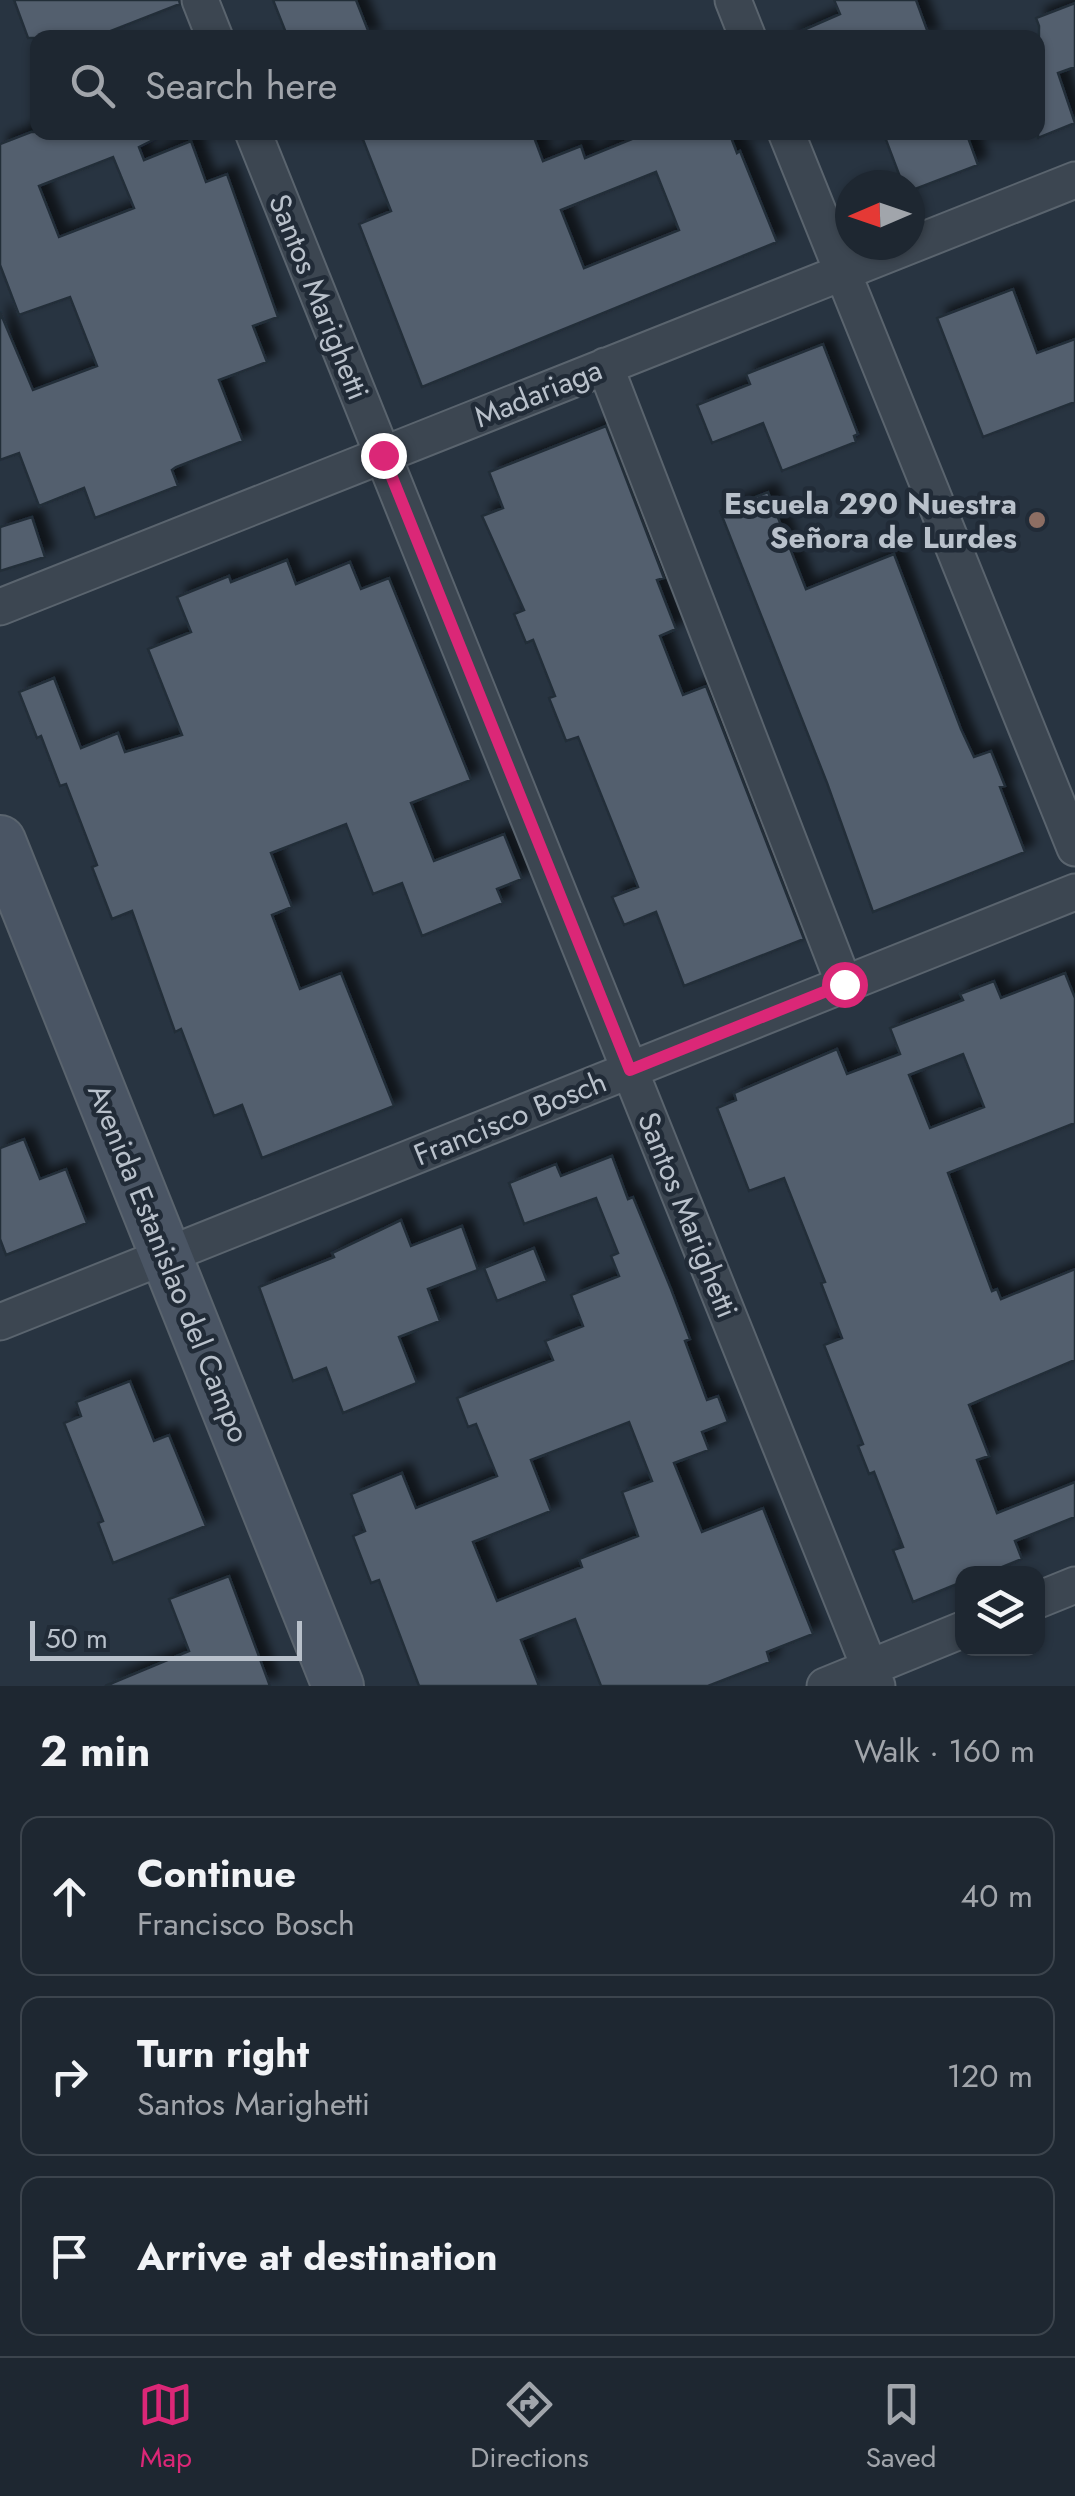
<!DOCTYPE html>
<html lang="en">
<head>
<meta charset="utf-8">
<style>
	body { margin:0; font-family:Jost,sans-serif; background:#2b333d; color:#f1f3f6 }
	.controls { position:absolute; right:30px; bottom:30px; display:grid; overflow:hidden; border-radius:20px; box-shadow:0 2px 8px #0004 }
	.controls button { width:90px; height:90px; display:grid; place-items:center; padding:0; border:0; border-bottom:2px solid #3c444d; background:#1e2731; color:#f1f3f6; font:50px sans-serif }
	.compass { position:absolute; left:835px; top:170px; width:90px; height:90px; border-radius:50%; background:#1e2731; box-shadow:0 2px 8px #0004; rotate:268deg }
	.scale { position:absolute; left:30px; bottom:25px; width:272px; box-sizing:border-box; padding-left:10px; border:5px solid #b9c1cb; border-top:0; font-size:28px; line-height:35px; white-space:nowrap; color:#b9c1cb; -webkit-text-stroke:8px #212b37; paint-order:stroke }
	.stop { position:absolute; width:30px; height:30px; margin:-22px; border:8px solid #db2777; border-radius:50%; background:#fff }
	.stop.end { background:#db2777; border-color:#fff; box-shadow:0 2px 10px #0008 }
	.list { margin:0; padding:0; list-style:none }
	h2 { display:flex; justify-content:space-between; align-items:center; height:130px; margin:0; padding:0 40px; font-size:42px }
	h2 small { font-size:32px; font-weight:400; color:#a1a5ab }
	.list li { display:grid; grid-template-columns:65px 1fr auto; gap:30px; align-items:center; box-sizing:border-box; height:160px; margin:0 20px 20px; padding:0 20px; border:2px solid #3c444d; border-radius:20px }
	.list b { display:block; font-size:38px; white-space:nowrap }
	.list p { margin:0; font-size:32px; white-space:nowrap; color:#a1a5ab }
	.list em { font-size:32px; font-style:normal; color:#a1a5ab }
	.icon { flex:none; width:55px; height:55px; fill:none; stroke:currentColor; stroke-width:2; stroke-linecap:round; stroke-linejoin:round }
	.map { position:relative; flex:none; width:1075px; height:1686px; overflow:hidden }
	.search { position:absolute; background:#1e2731; box-shadow:0 2px 8px #0004; left:30px; right:30px; top:30px; height:110px; display:flex; align-items:center; gap:25px; box-sizing:border-box; padding:0 35px; border-radius:20px; color:#a1a5ab; font-size:38px }
	.sheet { height:670px; background:#1e2731 }
	nav { display:flex; justify-content:space-around; align-items:center; box-sizing:border-box; height:140px; border-top:2px solid #3c444d; background:#1e2731; font-size:28px; color:#a1a5ab }
	nav a { display:grid; justify-items:center; gap:5px }
	nav .on { color:#db2777 }
	.map>svg:first-child { display:block }
	.building { fill:#535f6e; stroke:#232d39; stroke-width:2.5; fill-rule:evenodd; filter:url(#shadow) }
	.lines { fill:none; stroke-linecap:round; stroke-linejoin:round }
	.minor-casing { stroke:#5a646e; stroke-width:39 }
	.secondary-casing { stroke:#5a646e; stroke-width:54 }
	.minor { stroke:#3c4651; stroke-width:35 }
	.secondary { stroke:#4a5564; stroke-width:50 }
	.route { stroke:#db2777; stroke-width:12 }
	.education-dot { fill:#8d6e63; stroke:#212b37; stroke-width:4 }
	.labels { text-anchor:middle; dominant-baseline:central; stroke-width:9; stroke-linejoin:round; paint-order:stroke }
	.street-label { font-size:30px; fill:#b9c1cb; stroke:#212b37 }
	.poi-label { font-size:30px; font-weight:bold; fill:#b9c1cb; stroke:#212b37; text-anchor:end }
</style>
</head>
<body>
<div class="map">
<svg width="1075" height="1686" viewBox="0 0 1075 1686">
	<defs>
		<filter id="shadow"><feDropShadow dx="9" dy="-9" stdDeviation="5" flood-color="#0009"/></filter>
	</defs>
	<rect width="100%" height="100%" fill="#283441"/>
	<path class="building" d="M14,0H179L180,4L93,38H28Z
		M273,0H356L371,38H288Z
		M834,0H916L930,38H785L840,14Z
		M1075,3V67L1058,73L1075,123L1038,138L1039,26L1036,18Z
		M31,132H169L139,147L144,160L191,141L206,182L227,174L278,317L253,326L267,362L219,380L243,441L176,467L172,470L178,486L95,518L84,488L39,506L19,453L0,460V312L33,390L97,366L70,297L19,315L0,265V144ZM113,157L134,208L59,237L39,186Z
		M360,132H532L543,161L581,146L585,158L649,132H729L737,153L740,151L777,242L422,387L359,224L391,211ZM656,172L679,230L584,268L561,210Z
		M883,132H966L978,165L910,191V185H903Z
		M1013,289L1037,353L1075,339V402L983,437L937,318Z
		M823,344L858,434L854,436L856,442L782,471L763,423L712,443L697,405L750,384L746,374Z
		M606,426L664,578L657,580L676,629L660,636L683,695L706,686L804,939L684,986L656,912L624,925L612,897L638,887L578,737L566,741L549,698L555,696L533,640L526,643L514,614L524,610L482,516L503,508L489,472Z
		M768,492L806,589L894,554L961,729L974,757L991,751L1005,786L1000,787L1025,852L873,912L827,783L720,511Z
		M32,517L45,557L0,571V527Z
		M287,560L296,584L350,562L361,589L389,578L471,780L411,803L434,861L504,834L522,879L497,889L503,903L422,936L402,883L373,894L346,824L271,853L292,907L272,915L300,989L341,973L394,1106L262,1158L242,1105L214,1116L181,1029L175,1032L132,911L112,919L92,867L97,865L66,784L60,786L41,736L37,738L19,692L54,678L81,748L118,733L125,752L182,735L148,649L191,632L177,597L229,576L231,582Z
		M1065,973L1075,998V1123L948,1173L992,1291L997,1289L1001,1299L1075,1269V1360L969,1405L989,1456L977,1460L997,1513L1075,1482V1517L1015,1541L1022,1559L985,1574H962V1582L913,1602L893,1550L903,1547L874,1472L869,1474L858,1446L863,1444L824,1345L842,1338L821,1283L825,1282L784,1178L749,1191L717,1108L736,1100L734,1093L837,1049L847,1074L900,1054L890,1028L963,1000L960,994L994,981L1001,998ZM963,1054L984,1107L930,1128L909,1075Z
		M24,1139L40,1179L66,1169L87,1223L6,1255L0,1239V1148Z
		M612,1156L628,1199L633,1197L671,1289L690,1339L685,1341L707,1400L718,1396L728,1422L702,1432L709,1450L674,1463L702,1532L763,1508L813,1634L767,1652L770,1662L708,1686H601L575,1619L521,1640L539,1686H419L379,1580L371,1583L353,1536L365,1531L351,1494L402,1473L416,1508L497,1476L476,1424L468,1427L457,1398L553,1360L545,1341L583,1326L571,1295L619,1276L611,1256L618,1253L596,1198L524,1224L509,1183L556,1164L561,1176ZM629,1422L652,1481L622,1492L638,1536L579,1559L582,1567L497,1601L473,1542L551,1511L531,1460Z
		M401,1220L411,1246L462,1226L478,1270L428,1289L440,1321L399,1337L417,1383L343,1413L326,1368L293,1381L259,1287L334,1257L332,1253Z
		M534,1248L547,1281L497,1301L484,1268Z
		M130,1381L154,1441L169,1435L206,1526L113,1563L98,1523L103,1521L64,1423L81,1416L76,1402Z
		M229,1576L270,1686H105L189,1651L169,1599Z"/>
	<g class="lines">
		<defs>
			<path id="minor" d="M200,0L215,38
				M733,0L748,38
				M253,132L877,1686
				M786,132L1075,848
				M605,366L844,984
				M0,607L1075,180
				M0,1322L1075,892
				M1038,1600L1075,1585
				M825,1686L962,1630"/>
			<path id="secondary" d="M0,841L338,1686"/>
		</defs>
		<use href="#minor" class="minor-casing"/>
		<use href="#secondary" class="secondary-casing"/>
		<use href="#minor" class="minor"/>
		<use href="#secondary" class="secondary"/>
	</g>
	<g class="lines">
		<path class="route" d="M383,455L630,1070L844,984"/>
	</g>
	<circle class="education-dot" cx="1037" cy="520" r="10"/>
	<g class="labels">
		<g class="street-label">
			<text transform="translate(319 297) rotate(68)">Santos Marighetti</text>
			<text transform="translate(538 393) rotate(-22)">Madariaga</text>
			<text transform="translate(510 1118) rotate(-22)">Francisco Bosch</text>
			<text transform="translate(688 1215) rotate(68)">Santos Marighetti</text>
			<text transform="translate(169 1263) rotate(68)">Avenida Estanislao del Campo</text>
		</g>
		<g class="poi-label">
			<text x="1017" y="503">Escuela 290 Nuestra<tspan x="1017" dy="34">Señora de Lurdes</tspan></text>
		</g>
	</g>
</svg>
<div class="controls">
<button><svg class="icon" aria-label="layers" viewBox="0 0 24 24"><path d="M12 4l9 5-9 5-9-5zM3 14l9 5 9-5"/></svg></button>
</div>
<svg class="compass" viewBox="-18 -18 36 36"><path d="M0-13l5 13h-10z" fill="#e53935"/><path d="M0 13l5-13h-10z" fill="#a1a5ab"/></svg>
<div class="scale">50 m</div>
<div class="stop" style="left:844px;top:984px"></div>
<div class="stop end" style="left:383px;top:455px"></div>
<div class="search"><svg class="icon" aria-label="search" viewBox="0 0 24 24"><circle cx="10" cy="10" r="6"/><path d="M15 15l6 6"/></svg>Search here</div>
</div>
<section class="sheet">
<h2>2 min<small>Walk · 160 m</small></h2>
<ul class="list">
<li><svg class="icon" aria-label="ahead" viewBox="0 0 24 24"><path d="M12 20V5M6 11l6-6 6 6"/></svg><div><b>Continue</b><p>Francisco Bosch</p></div><em>40 m</em></li>
<li><svg class="icon" aria-label="right" viewBox="0 0 24 24"><path d="M7 20v-9h11M14 6l5 5-5 5"/></svg><div><b>Turn right</b><p>Santos Marighetti</p></div><em>120 m</em></li>
<li><svg class="icon" aria-label="arrive" viewBox="0 0 24 24"><path d="M6 21V4h12l-3 4 3 4H6"/></svg><div><b>Arrive at destination</b></div></li>
</ul>
</section>
<nav>
<a class="on"><svg class="icon" aria-label="map" viewBox="0 0 24 24"><path d="M3 6l6-2 6 2 6-2v14l-6 2-6-2-6 2zM9 4v14M15 6v14"/></svg>Map</a>
<a><svg class="icon" aria-label="directions" viewBox="0 0 24 24"><path d="M12 3l9 9-9 9-9-9zM9 14v-3h6M13 9l2 2-2 2"/></svg>Directions</a>
<a><svg class="icon" aria-label="saved" viewBox="0 0 24 24"><path d="M7 4h10v16l-5-4-5 4z"/></svg>Saved</a>
</nav>
</body>
</html>
